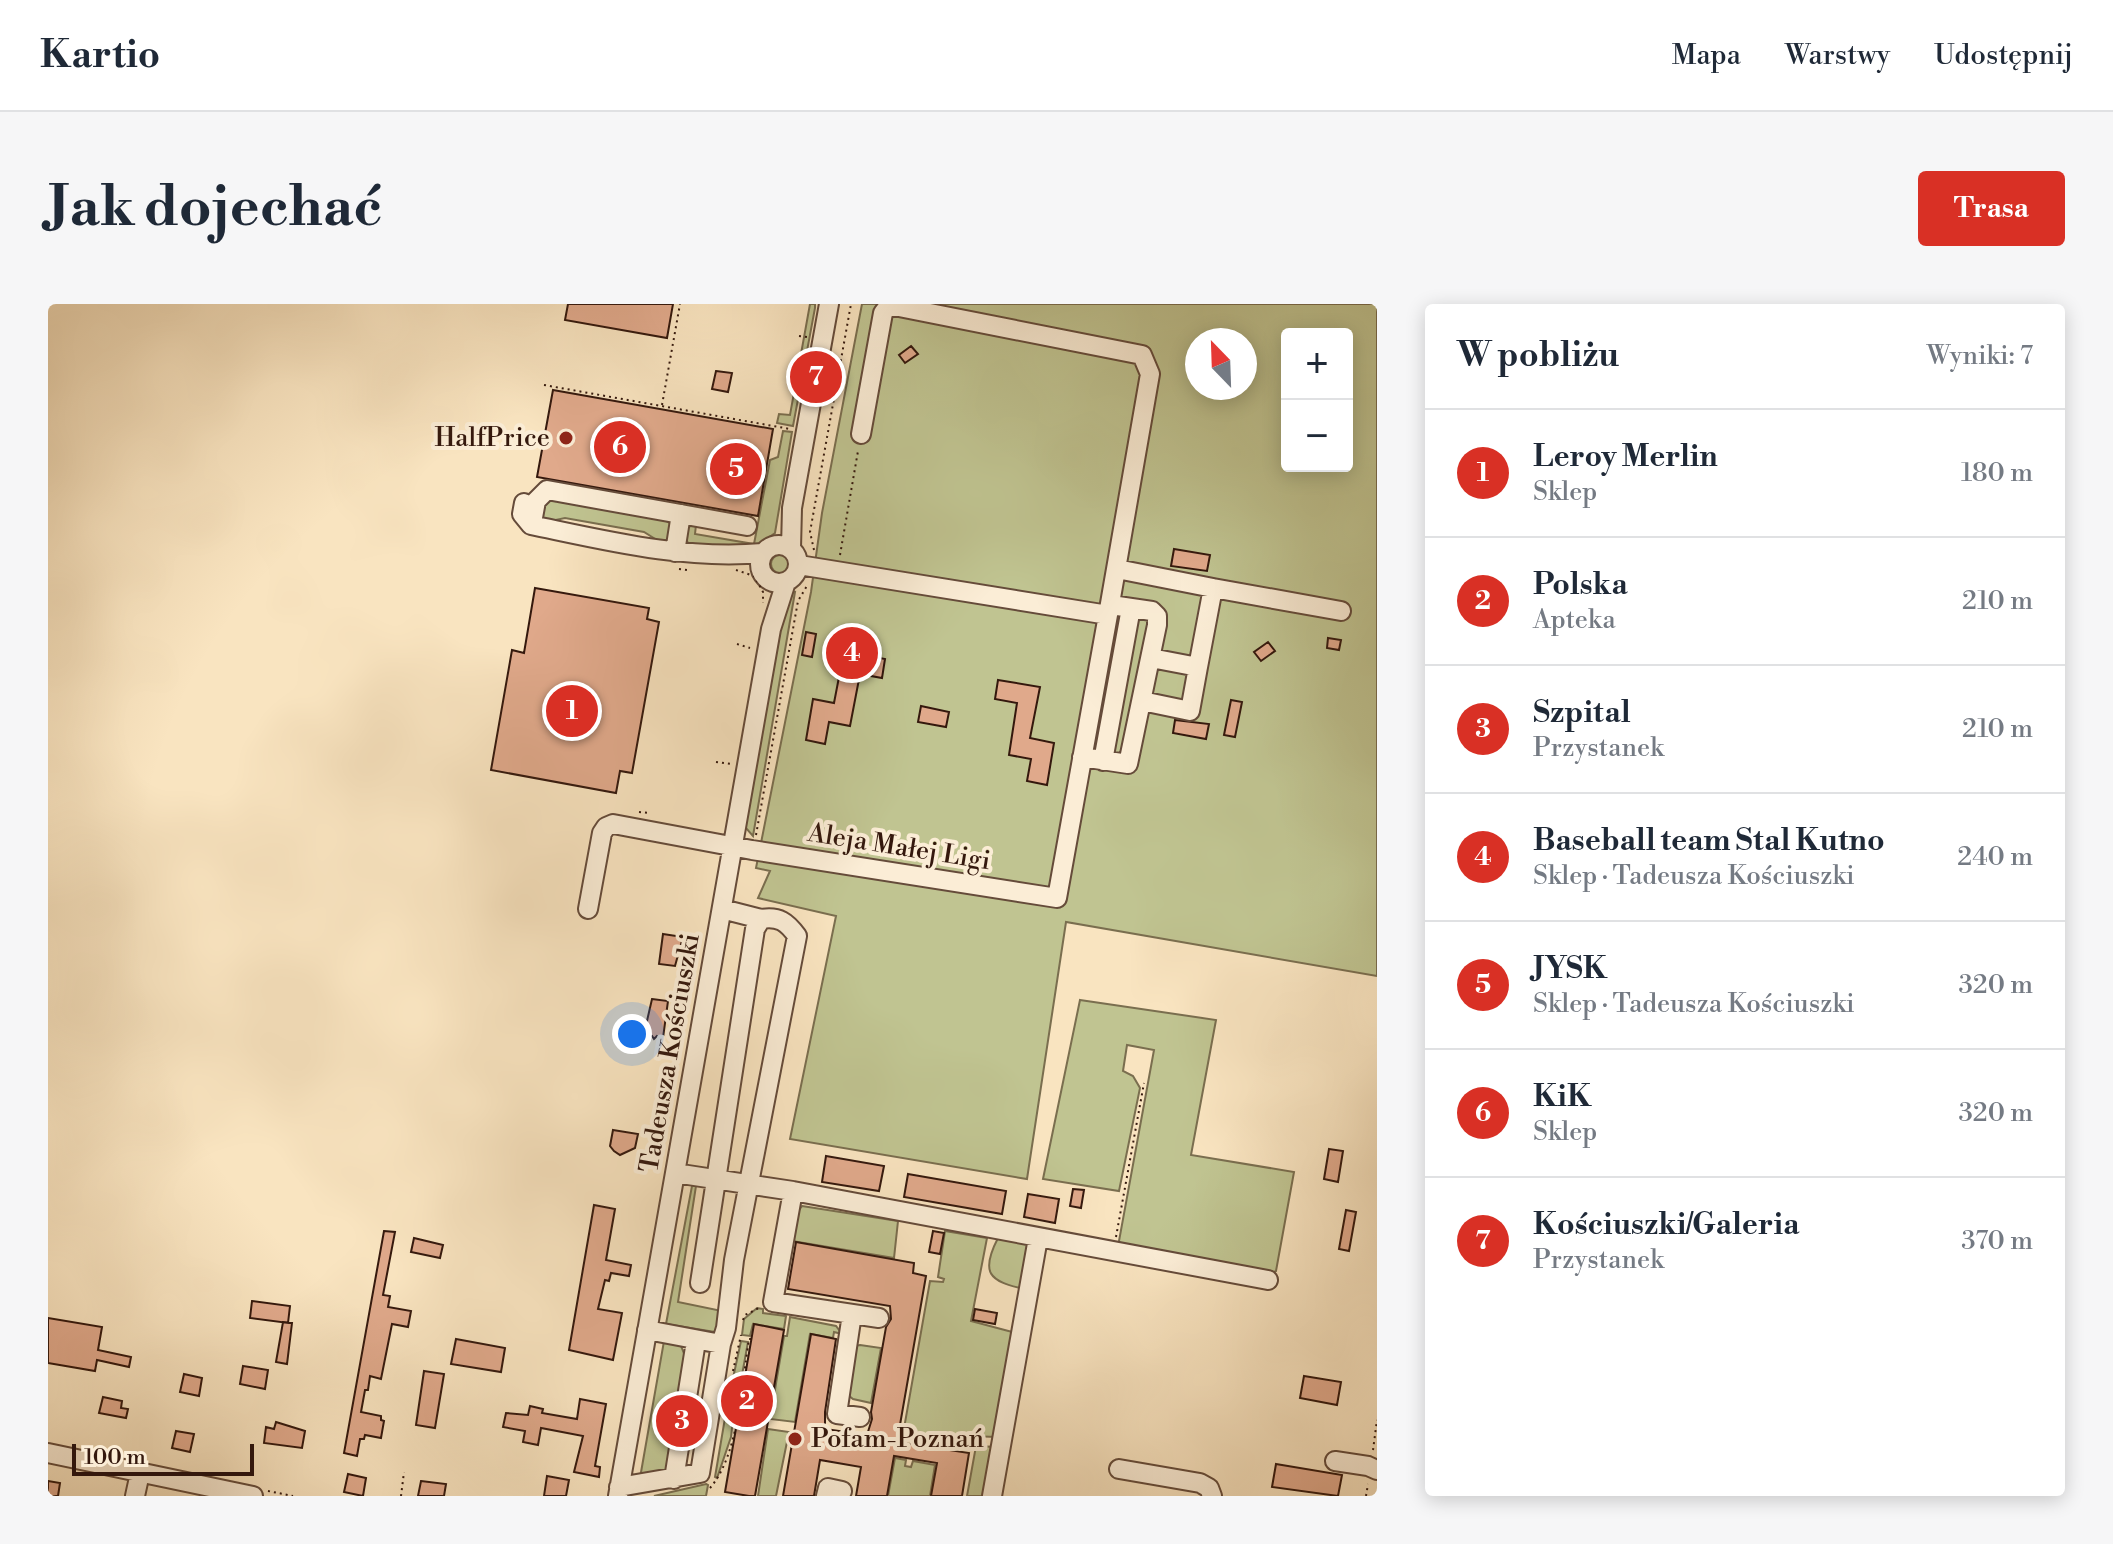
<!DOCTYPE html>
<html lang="pl">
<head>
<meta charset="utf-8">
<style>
	body { margin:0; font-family:"Libre Bodoni",serif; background:#f6f6f7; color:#1f2937 }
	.controls { position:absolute; right:24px; top:24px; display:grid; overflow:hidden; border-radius:8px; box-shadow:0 4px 20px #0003 }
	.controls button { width:72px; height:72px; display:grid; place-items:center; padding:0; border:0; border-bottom:2px solid #e0e1e3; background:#fff; color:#1f2937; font:40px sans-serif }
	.compass { position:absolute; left:1137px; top:24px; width:72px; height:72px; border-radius:50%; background:#fff; box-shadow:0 4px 20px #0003; rotate:337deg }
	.scale { position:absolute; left:24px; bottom:20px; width:182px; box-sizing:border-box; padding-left:8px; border:4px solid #34180d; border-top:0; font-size:22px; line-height:28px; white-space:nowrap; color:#34180d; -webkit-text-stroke:6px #fbedd6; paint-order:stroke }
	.you { position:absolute; left:584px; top:730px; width:28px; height:28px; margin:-20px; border:6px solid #fff; border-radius:50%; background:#1a73e8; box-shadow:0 0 0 12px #1a73e833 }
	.badge { display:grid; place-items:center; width:52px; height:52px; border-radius:50%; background:#d93025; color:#fff; font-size:26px; font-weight:700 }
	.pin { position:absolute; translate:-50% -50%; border:4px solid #fff; box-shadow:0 2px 8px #0006 }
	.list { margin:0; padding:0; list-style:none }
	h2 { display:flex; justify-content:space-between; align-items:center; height:104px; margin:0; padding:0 32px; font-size:34px }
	h2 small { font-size:26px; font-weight:400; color:#747a83 }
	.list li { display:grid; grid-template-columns:52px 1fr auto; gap:24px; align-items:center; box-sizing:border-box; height:128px; padding:0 32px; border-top:2px solid #e0e1e3 }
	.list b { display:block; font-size:30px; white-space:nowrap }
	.list p { margin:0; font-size:26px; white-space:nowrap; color:#747a83 }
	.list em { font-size:26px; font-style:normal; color:#747a83 }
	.map { position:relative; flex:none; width:1329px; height:1192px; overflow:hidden; border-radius:8px }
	header { display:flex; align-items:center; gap:48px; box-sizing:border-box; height:112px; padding:0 40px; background:#fff; border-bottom:2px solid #e0e1e3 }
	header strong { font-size:38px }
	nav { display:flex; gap:44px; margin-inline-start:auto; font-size:28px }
	.intro { display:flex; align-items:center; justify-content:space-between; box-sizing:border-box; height:192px; padding:0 48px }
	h1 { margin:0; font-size:56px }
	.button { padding:20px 36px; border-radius:8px; background:#d93025; color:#fff; font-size:28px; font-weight:700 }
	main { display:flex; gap:48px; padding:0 48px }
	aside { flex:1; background:#fff; border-radius:8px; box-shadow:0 4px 20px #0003 }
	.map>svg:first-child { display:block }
	.green { fill:#c0c491; stroke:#7a6e4f; stroke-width:2; fill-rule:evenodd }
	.building { fill:#e0a98b; stroke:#34180d; stroke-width:2 }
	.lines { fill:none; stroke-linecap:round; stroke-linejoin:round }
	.minor-casing { stroke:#654b3a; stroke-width:22 }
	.path { stroke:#34180d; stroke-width:2; stroke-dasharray:2 4; stroke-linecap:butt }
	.minor { stroke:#fbedd6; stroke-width:18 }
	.poi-dot { fill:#8f2418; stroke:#fbedd6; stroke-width:3 }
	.labels { text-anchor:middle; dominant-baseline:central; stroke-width:8; stroke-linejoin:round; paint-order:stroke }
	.poi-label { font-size:26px; fill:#34180d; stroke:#fbedd6; text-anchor:end }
	.street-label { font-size:26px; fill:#34180d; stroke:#fbedd6 }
</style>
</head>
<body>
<header>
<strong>Kartio</strong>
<nav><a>Mapa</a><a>Warstwy</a><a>Udostępnij</a></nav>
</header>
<div class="intro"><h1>Jak dojechać</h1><a class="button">Trasa</a></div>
<main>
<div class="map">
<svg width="1329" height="1192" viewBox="0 0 1329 1192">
	<rect width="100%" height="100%" fill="#f9e4c0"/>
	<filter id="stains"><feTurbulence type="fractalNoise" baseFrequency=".0025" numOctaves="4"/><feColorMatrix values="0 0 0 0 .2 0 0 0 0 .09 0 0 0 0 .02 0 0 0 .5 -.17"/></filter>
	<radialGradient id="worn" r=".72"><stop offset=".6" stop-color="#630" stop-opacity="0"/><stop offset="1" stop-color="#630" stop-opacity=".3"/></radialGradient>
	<path class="green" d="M762,0H767V4L745,122L729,119L731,110L742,111Z
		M814,0H1329V672L1018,618L979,875L742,835L788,612L710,594L722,567L708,564L763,288L774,209ZM1239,30H1299V162H1239ZM1149,36H1197V84H1149Z
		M735,127L744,128L727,229L708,243L641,241L637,233L639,223L648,221L647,230L706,240L722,156L730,153Z
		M504,195L617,216L623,220L622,235L612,238L596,228L517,214L503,217L494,215L493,203Z
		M723 260a9 9 0 1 1 18 0a9 9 0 1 1-18 0Z
		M747,288L705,532L697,523L739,289Z
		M1032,696L1168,716L1143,851L1246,868L1228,967L1222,970L1072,942L1071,937L1106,746L1079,741L1075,767L1085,772L1092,784L1071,887L995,875Z
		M644,882H648L630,998L674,1007L673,1029L618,1020Z
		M754,902L850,917L846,954L744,937L749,909Z
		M897,927L939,934L923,1017L968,1029L950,1133L855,1130L882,977L895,978L896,975L890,973Z
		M950,934L979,939L981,943L976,985C941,977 932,969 950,934Z
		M709,1004L715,1005V1009L738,1012L736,1025L705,1020L702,1032L694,1031L696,1015Z
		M742,1013L788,1022L794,1030L786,1028L785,1034L762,1030L747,1118L722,1115L736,1032H739Z
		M616,1037L633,1042L637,1052L622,1160L618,1167L592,1174Z
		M693,1037L700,1038L688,1104L679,1102Z
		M812,1041L833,1044L823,1099L805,1095L800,1091L806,1042Z
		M677,1114L685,1115L683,1133L669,1174L667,1173Z
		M720,1125L741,1128L728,1192H710Z
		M928,1142L948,1143L939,1192H919Z
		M847,1154L858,1156L857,1162L863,1163L865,1157L887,1161L882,1192H840Z
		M658,1180L660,1181L658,1192H606Z"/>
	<path class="building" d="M520,0H625L619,34L517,16Z
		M863,42L870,50L857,59L851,51Z
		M668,67L684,69L680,88L664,85Z
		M505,86L725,125L710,212L489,173Z
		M1126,245L1162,251L1159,267L1123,262Z
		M487,284L601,304L599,315L611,318L584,469L572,467L568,489L443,466L464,346L476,349Z
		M758,328L768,330L764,353L754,351Z
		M1280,334L1293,336L1291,346L1279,344Z
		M1220,338L1227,347L1213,357L1206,348Z
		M796,347L837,355L834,374L812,370L802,422L781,418L777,440L758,436L765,395L786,399Z
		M950,376L992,383L982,434L1006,439L999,481L979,477L983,455L961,451L969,399L947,395Z
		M1183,396L1194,398L1187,433L1176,431Z
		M873,402L901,408L898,423L870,418Z
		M1127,416L1161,420L1158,435L1125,429Z
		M615,630L635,633L627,662L611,660Z
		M604,695L620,697L615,734L609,732L606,735L604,732L596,730Z
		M565,826L590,830L587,844L572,851L566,847L562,842Z
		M1281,845L1295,847L1290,878L1276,875Z
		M778,852L836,862L831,887L774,878Z
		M860,870L958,887L954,910L856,893Z
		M1025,885L1036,886L1033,904L1022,902Z
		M980,890L1011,895L1007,919L976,913Z
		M546,901L567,905L558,956L583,961L581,972L563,969L561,977L557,976L550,1005L574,1009L565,1056L521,1046Z
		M1298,906L1308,908L1301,947L1291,945Z
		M336,927L347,928L335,991L342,992L340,1003L363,1007L360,1023L344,1020L333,1075L322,1072L320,1086H317L313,1108L333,1112V1116L336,1117L333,1134L317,1131L316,1135H312L309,1152L296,1149Z
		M885,927L896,929L892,950L881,948Z
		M366,934L395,941L392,954L363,948Z
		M748,938L866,959L865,969L878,972L849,1138L921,1149L914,1192H883L889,1159L846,1152L839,1192H808L813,1163L772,1156L766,1192H735L763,1030L788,1035L777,1108V1125L819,1131L824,1115L823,1108L838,1023L843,1015L842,1002L740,985Z
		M204,997L242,1002L240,1019L202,1014Z
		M927,1005L949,1009L947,1020L925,1016Z
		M0,1014L54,1023L50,1046L83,1053L81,1063L49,1056L47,1067L0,1059Z
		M235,1018L244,1019L239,1060L228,1058Z
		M706,1020L736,1026L707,1192H701L677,1188Z
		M408,1035L457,1044L453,1068L403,1060Z
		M195,1062L220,1066L217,1085L192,1080Z
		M376,1067L396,1070L387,1124L368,1121Z
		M136,1070L154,1074L151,1092L132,1088Z
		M1256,1072L1293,1078L1289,1101L1252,1094Z
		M55,1093L74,1097L73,1104L80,1105L78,1114L51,1109Z
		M532,1095L558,1100L547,1162L552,1163L551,1173L526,1168L535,1132L493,1124L490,1141L475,1138L477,1127L455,1123L458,1109L480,1111L482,1102L495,1105L494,1109L529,1115Z
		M228,1118L257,1127L254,1144L216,1139L218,1123L226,1125Z
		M128,1127L146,1130L142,1148L124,1144Z
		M1228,1160L1294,1171L1290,1192L1224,1183Z
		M300,1170L318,1174L315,1192L296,1188Z
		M499,1172L521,1176L518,1192H496Z
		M0,1177L12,1179L10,1192H0Z
		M373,1177L398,1180L396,1192H370Z"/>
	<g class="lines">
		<defs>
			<path id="minor" d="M813,130L835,9L839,4L846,2L1094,51L1102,70L1060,311
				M476,199L474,210L483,221C560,237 636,256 715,249
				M484,219L488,197L499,186L699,222
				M712 260a19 19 0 1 1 38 0a19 19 0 1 1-38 0Z
				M743,244L744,204L781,0
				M627,248L633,210
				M1069,265L1165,284L1150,363L1103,354
				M1165,284L1293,307
				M1094,397L1142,407L1150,363
				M1034,453L1080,460L1109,321V312L1104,307L1063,301
				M1055,457L1083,304
				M540,605L554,529L558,523L565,520L704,546L1009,594L1060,311L751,261
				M674,605L713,615
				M627,869L745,887L1220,976
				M745,887L725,998L831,1014
				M652,979L707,625L713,615C731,612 739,618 749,632L686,956L678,1024L673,1040
				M804,1010L789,1110L812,1113
				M0,1149L205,1192
				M1287,1157L1320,1162L1329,1166
				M1071,1165L1152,1179L1161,1184L1164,1192
				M626,1175L648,1037
				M571,1183L652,1169L673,1040L599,1026
				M87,1192L92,1169
				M570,1192L723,325L738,278
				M778,1192L780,1184L794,1187
				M944,1192L990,934"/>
		</defs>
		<use href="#minor" class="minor-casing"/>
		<path class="path" d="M751,32L759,33
			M496,81L742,125
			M614,101L632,0
			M766,246L762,228L803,0
			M792,251L810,147
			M631,265L639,266L640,263
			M688,266L706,272L715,288V299
			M689,340L702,344
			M668,458L683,460
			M591,508L601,509
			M708,531L750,297L760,280
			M1068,933L1096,779
			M695,1016L697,1011L711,1004
			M685,1067L693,1031
			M676,1107L691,1109
			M1325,1146L1329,1116
			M662,1184C691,1151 694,1078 701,1035H704
			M220,1187L245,1192
			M353,1192L356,1168
			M1318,1192L1320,1180"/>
		<use href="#minor" class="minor"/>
	</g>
	<g class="poi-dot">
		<circle cx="518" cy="134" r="8"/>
		<circle cx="747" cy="1135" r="8"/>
	</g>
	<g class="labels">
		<g class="poi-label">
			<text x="502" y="134">HalfPrice</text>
			<text x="763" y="1135" text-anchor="start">Pofam-Poznań</text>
		</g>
		<g class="street-label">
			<text transform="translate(851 543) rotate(9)">Aleja Małej Ligi</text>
			<text transform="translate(622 749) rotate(-80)">Tadeusza Kościuszki</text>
		</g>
	</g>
	<rect width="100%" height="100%" filter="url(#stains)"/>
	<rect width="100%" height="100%" fill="url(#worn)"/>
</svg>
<div class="controls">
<button>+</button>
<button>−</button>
</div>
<svg class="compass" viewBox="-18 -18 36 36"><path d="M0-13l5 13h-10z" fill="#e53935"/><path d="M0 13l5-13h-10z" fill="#747a83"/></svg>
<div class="scale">100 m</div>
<div class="you"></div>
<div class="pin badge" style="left:524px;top:407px">1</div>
<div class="pin badge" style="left:699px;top:1097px">2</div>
<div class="pin badge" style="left:634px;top:1117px">3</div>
<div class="pin badge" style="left:804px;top:349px">4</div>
<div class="pin badge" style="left:688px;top:165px">5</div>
<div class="pin badge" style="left:572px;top:143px">6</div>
<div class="pin badge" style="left:768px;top:73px">7</div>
</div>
<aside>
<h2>W pobliżu<small>Wyniki: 7</small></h2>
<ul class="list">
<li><span class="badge">1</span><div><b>Leroy Merlin</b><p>Sklep</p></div><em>180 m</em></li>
<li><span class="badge">2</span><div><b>Polska</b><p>Apteka</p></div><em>210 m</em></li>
<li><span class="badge">3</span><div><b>Szpital</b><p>Przystanek</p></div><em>210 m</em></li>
<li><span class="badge">4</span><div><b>Baseball team Stal Kutno</b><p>Sklep · Tadeusza Kościuszki</p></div><em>240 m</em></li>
<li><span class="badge">5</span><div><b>JYSK</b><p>Sklep · Tadeusza Kościuszki</p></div><em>320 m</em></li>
<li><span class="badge">6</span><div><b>KiK</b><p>Sklep</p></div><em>320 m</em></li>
<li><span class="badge">7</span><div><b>Kościuszki/Galeria</b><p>Przystanek</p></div><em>370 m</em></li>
</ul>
</aside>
</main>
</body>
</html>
